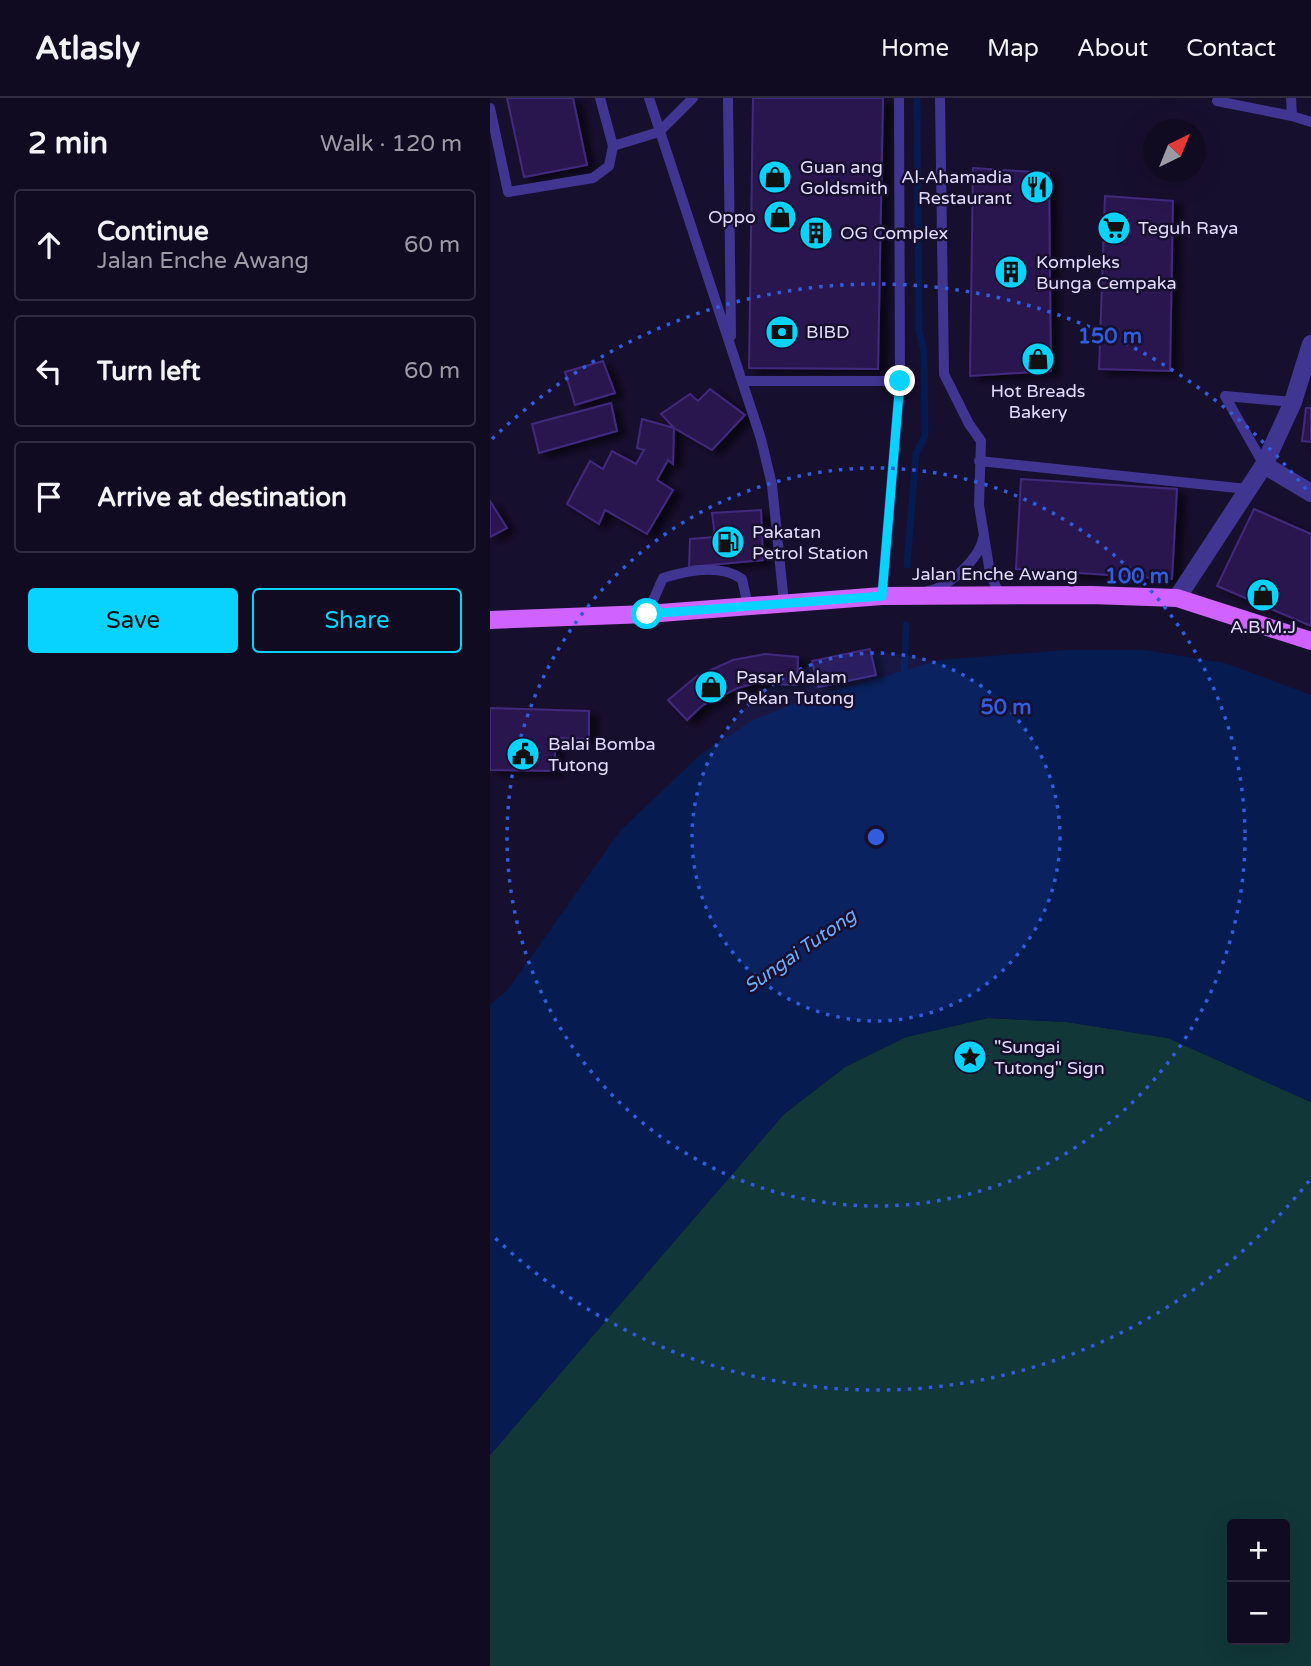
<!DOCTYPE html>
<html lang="en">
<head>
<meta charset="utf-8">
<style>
	body { margin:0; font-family:"Varela Round",sans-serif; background:#1e192f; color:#f1f3f6 }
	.controls { position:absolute; right:21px; bottom:21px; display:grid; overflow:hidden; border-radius:7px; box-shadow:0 7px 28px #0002 }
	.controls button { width:63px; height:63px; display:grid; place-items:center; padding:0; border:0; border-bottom:2px solid #302b40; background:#110b22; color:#f1f3f6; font:35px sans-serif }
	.compass { position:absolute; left:653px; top:21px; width:63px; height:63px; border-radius:50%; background:#110b22; box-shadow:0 7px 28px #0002; rotate:43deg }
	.stop { position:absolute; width:21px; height:21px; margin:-16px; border:5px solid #08d3ff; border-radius:50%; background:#fff }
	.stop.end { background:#08d3ff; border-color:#fff; box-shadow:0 2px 7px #0008 }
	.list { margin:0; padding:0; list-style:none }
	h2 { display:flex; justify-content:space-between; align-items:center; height:91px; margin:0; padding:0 28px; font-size:30px }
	h2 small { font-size:23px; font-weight:400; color:#9c9ba5 }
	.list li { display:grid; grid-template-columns:46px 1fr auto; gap:21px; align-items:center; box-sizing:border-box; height:112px; margin:0 14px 14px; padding:0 14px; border:2px solid #302b40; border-radius:7px }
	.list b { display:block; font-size:26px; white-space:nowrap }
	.list p { margin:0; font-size:23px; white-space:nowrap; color:#9c9ba5 }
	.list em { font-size:23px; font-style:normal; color:#9c9ba5 }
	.actions { display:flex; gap:14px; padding:21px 28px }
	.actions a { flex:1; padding:16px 0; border:2px solid #08d3ff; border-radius:7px; text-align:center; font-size:24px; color:#08d3ff }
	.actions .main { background:#08d3ff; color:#111 }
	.icon { flex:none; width:38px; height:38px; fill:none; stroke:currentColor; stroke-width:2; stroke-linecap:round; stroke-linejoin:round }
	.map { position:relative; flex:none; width:821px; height:1568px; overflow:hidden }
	header { display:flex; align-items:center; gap:42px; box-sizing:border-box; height:98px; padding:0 35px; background:#110b22; border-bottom:2px solid #302b40 }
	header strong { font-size:33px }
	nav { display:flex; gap:38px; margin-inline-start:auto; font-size:24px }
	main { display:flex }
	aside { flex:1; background:#110b22 }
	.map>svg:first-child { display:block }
	.green { fill:#113738; fill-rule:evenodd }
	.water { fill:#061b50 }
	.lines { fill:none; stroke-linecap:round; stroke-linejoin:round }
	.stream { stroke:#061b50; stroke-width:7 }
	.building { fill:#291950; stroke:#41297e; stroke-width:2; filter:url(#shadow) }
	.lane { stroke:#403691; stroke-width:10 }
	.street { stroke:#403691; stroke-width:18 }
	.primary { stroke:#d063ff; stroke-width:18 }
	.route { stroke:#08d3ff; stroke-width:9 }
	.ring { fill:none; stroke:#315cdc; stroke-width:3.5; stroke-dasharray:3.5 7 }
	.labels { text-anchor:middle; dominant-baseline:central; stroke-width:5; stroke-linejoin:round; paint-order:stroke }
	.poi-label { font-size:18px; fill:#e2dcff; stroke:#170f2e; text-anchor:start }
	.street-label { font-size:18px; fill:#e2dcff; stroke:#170f2e }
	.water-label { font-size:19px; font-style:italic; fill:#6aaeff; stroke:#170f2e }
	.centre { fill:#315cdc; stroke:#170f2e; stroke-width:3.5 }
	.ring-label { font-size:21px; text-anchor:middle; font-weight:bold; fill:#315cdc; stroke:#170f2e; stroke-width:5; stroke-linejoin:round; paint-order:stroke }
</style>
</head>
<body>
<header>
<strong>Atlasly</strong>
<nav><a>Home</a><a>Map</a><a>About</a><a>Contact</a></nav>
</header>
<main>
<aside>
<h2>2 min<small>Walk · 120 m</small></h2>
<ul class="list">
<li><svg class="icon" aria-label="ahead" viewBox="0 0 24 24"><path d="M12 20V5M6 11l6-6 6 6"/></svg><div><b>Continue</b><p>Jalan Enche Awang</p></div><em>60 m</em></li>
<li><svg class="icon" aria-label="left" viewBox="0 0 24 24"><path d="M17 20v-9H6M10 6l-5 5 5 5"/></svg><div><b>Turn left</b></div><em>60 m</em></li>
<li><svg class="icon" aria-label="arrive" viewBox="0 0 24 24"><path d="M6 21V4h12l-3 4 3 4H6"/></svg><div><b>Arrive at destination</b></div></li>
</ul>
<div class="actions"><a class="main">Save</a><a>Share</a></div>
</aside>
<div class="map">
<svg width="821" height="1568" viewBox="0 0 821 1568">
	<defs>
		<filter id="shadow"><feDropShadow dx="8" dy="4.5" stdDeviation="3.5" flood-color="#0009"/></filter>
	</defs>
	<rect width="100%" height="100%" fill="#170f2e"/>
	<path class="green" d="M498,920L577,924L678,940L821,1004V1568H0V1357L294,1016L355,969L416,939ZM742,1426H795V1542H742Z"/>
	<path class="water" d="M577,552H654L735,565L821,597V1004L678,940L577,924L498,920L416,939L355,969L294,1016L0,1357V907L19,890L130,733L211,656L263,622L313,602L450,562Z"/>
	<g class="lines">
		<path class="stream" d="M417,467L426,355L435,338L434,253L429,233L427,0
			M414,579L416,527"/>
	</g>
	<path class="building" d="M17,0H83L97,67L34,79Z
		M263,0H393L388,271L259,270Z
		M483,70L559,75L561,273L480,278Z
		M615,98L683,103L680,273L609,271Z
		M113,263L125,295L85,307L75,274Z
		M220,291L255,317L222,352L184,330L171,316L200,296L208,303Z
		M121,305L127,333L49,355L42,326Z
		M816,310H821V344L812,343Z
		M152,321L184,330L183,366L178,362L167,382L183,392L157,436L115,412L109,426L77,406L100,363L113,371L122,353L146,366L154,352L147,350Z
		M531,381L687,391L682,481L526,471Z
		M0,403L17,430L0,439Z
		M764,411L821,436V528L727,488Z
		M271,412L273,462L199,469L200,441L225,439L222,415Z
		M380,551L386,577L328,589L322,563Z
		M275,556L308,559L307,587L266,585L248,590L213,607L197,622L178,602L207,578L243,562Z
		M0,610L99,613V641L65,640V673L0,672Z"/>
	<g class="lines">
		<path class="lane" d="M159,0L271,341L282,387L294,505
			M238,0L241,238
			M450,0L454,276L479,326L491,343L489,407L500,475L510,498
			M727,3L802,18L801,0
			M0,10L18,94L103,80L119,68L123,48L110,0
			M802,18L821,24
			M123,48L169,34L203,0
			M253,283H410
			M735,298L774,367
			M735,298L803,304
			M489,363L757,391
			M438,493C458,490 490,460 493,440
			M392,498L410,283L409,0
			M157,516L173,480C198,472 231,466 252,481L258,508"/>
		<path class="street" d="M774,367L821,395
			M687,500L774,367L803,304L821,246"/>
		<path class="primary" d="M0,522L157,516L392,498L601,497L687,500L821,543"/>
	</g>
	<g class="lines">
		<path class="route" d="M157,516L392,498L410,283"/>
	</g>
	<circle cx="386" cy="739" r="184" fill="#315cdc" fill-opacity=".12"/>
	<g class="ring">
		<circle cx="386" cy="739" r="184"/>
		<circle cx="386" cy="739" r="369"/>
		<path d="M819 1083A553 553 0 0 1 2 1137M2 341A553 553 0 0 1 819 395"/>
	</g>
	<defs>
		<symbol id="shop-disc" viewBox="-11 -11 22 22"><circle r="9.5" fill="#08d3ff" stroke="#170f2e"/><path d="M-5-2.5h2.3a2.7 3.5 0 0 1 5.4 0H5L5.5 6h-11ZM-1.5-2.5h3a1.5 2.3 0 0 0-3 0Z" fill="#111"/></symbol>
		<symbol id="restaurant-disc" viewBox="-11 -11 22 22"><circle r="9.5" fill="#08d3ff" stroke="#170f2e"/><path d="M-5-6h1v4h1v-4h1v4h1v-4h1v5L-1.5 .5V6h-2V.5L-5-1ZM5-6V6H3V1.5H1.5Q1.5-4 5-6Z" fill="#111"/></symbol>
		<symbol id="supermarket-disc" viewBox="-11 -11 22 22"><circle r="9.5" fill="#08d3ff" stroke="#170f2e"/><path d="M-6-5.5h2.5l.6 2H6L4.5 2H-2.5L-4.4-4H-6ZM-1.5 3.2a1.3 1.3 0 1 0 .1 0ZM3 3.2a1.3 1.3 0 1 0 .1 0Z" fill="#111"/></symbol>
		<symbol id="building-disc" viewBox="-11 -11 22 22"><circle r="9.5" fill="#08d3ff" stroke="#170f2e"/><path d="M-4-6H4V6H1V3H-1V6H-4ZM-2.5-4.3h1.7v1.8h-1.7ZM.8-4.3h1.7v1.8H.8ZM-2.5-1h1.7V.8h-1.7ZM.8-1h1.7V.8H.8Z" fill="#111"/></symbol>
		<symbol id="bank-disc" viewBox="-11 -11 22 22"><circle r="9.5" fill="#08d3ff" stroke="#170f2e"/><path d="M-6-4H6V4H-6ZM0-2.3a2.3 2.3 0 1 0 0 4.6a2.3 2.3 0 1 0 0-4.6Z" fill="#111"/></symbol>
		<symbol id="fuel-disc" viewBox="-11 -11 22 22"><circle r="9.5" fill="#08d3ff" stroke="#170f2e"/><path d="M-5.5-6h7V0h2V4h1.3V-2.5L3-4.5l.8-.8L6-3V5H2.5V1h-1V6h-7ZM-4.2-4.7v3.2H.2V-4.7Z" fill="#111"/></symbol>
		<symbol id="civic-disc" viewBox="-11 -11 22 22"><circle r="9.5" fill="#08d3ff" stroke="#170f2e"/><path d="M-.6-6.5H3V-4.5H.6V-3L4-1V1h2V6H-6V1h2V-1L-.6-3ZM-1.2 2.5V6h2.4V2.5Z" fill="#111"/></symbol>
		<symbol id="sight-disc" viewBox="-11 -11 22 22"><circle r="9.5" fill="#08d3ff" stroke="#170f2e"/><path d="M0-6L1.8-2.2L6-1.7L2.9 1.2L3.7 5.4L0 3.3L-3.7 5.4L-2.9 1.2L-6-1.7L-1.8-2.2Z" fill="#111"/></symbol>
	</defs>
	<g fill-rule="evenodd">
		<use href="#shop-disc" x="266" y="60" width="38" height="38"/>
		<use href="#restaurant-disc" x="528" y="70" width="38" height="38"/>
		<use href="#shop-disc" x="271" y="100" width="38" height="38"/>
		<use href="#supermarket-disc" x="605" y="111" width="38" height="38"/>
		<use href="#building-disc" x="307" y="116" width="38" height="38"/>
		<use href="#building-disc" x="502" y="155" width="38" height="38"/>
		<use href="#bank-disc" x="273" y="215" width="38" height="38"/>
		<use href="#shop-disc" x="529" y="242" width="38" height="38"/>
		<use href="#fuel-disc" x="219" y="425" width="38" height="38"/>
		<use href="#shop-disc" x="754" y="478" width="38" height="38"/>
		<use href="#shop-disc" x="202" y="570" width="38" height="38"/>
		<use href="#civic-disc" x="14" y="637" width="38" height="38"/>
		<use href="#sight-disc" x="461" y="940" width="38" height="38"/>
	</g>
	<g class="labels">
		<g class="poi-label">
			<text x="310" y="69">Guan ang<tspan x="310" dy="21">Goldsmith</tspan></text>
			<text x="522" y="79" text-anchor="end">Al-Ahamadia<tspan x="522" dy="21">Restaurant</tspan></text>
			<text x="266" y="119" text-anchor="end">Oppo</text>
			<text x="648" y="130">Teguh Raya</text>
			<text x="350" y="135">OG Complex</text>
			<text x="546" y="164">Kompleks<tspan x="546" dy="21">Bunga Cempaka</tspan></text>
			<text x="316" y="234">BIBD</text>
			<text x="548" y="293" text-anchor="middle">Hot Breads<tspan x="548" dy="21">Bakery</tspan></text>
			<text x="262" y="434">Pakatan<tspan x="262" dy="21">Petrol Station</tspan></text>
			<text x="773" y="529" text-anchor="middle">A.B.M.J</text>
			<text x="246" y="579">Pasar Malam<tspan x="246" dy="21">Pekan Tutong</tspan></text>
			<text x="58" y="646">Balai Bomba<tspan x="58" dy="21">Tutong</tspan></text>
			<text x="504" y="949">"Sungai<tspan x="504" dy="21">Tutong" Sign</tspan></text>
		</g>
		<g class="street-label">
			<text x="505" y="476">Jalan Enche Awang</text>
		</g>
		<g class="water-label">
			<text transform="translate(310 853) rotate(-35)">Sungai Tutong</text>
		</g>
	</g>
	<circle cx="386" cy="739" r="10" class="centre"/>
	<g class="ring-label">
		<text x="620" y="245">150 m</text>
		<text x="647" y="485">100 m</text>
		<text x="516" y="616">50 m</text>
	</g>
</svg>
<div class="controls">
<button>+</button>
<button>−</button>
</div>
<svg class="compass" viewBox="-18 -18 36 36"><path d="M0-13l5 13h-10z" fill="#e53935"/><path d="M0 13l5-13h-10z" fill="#9c9ba5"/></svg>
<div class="stop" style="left:157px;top:516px"></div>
<div class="stop end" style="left:410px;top:283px"></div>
</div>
</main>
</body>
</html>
